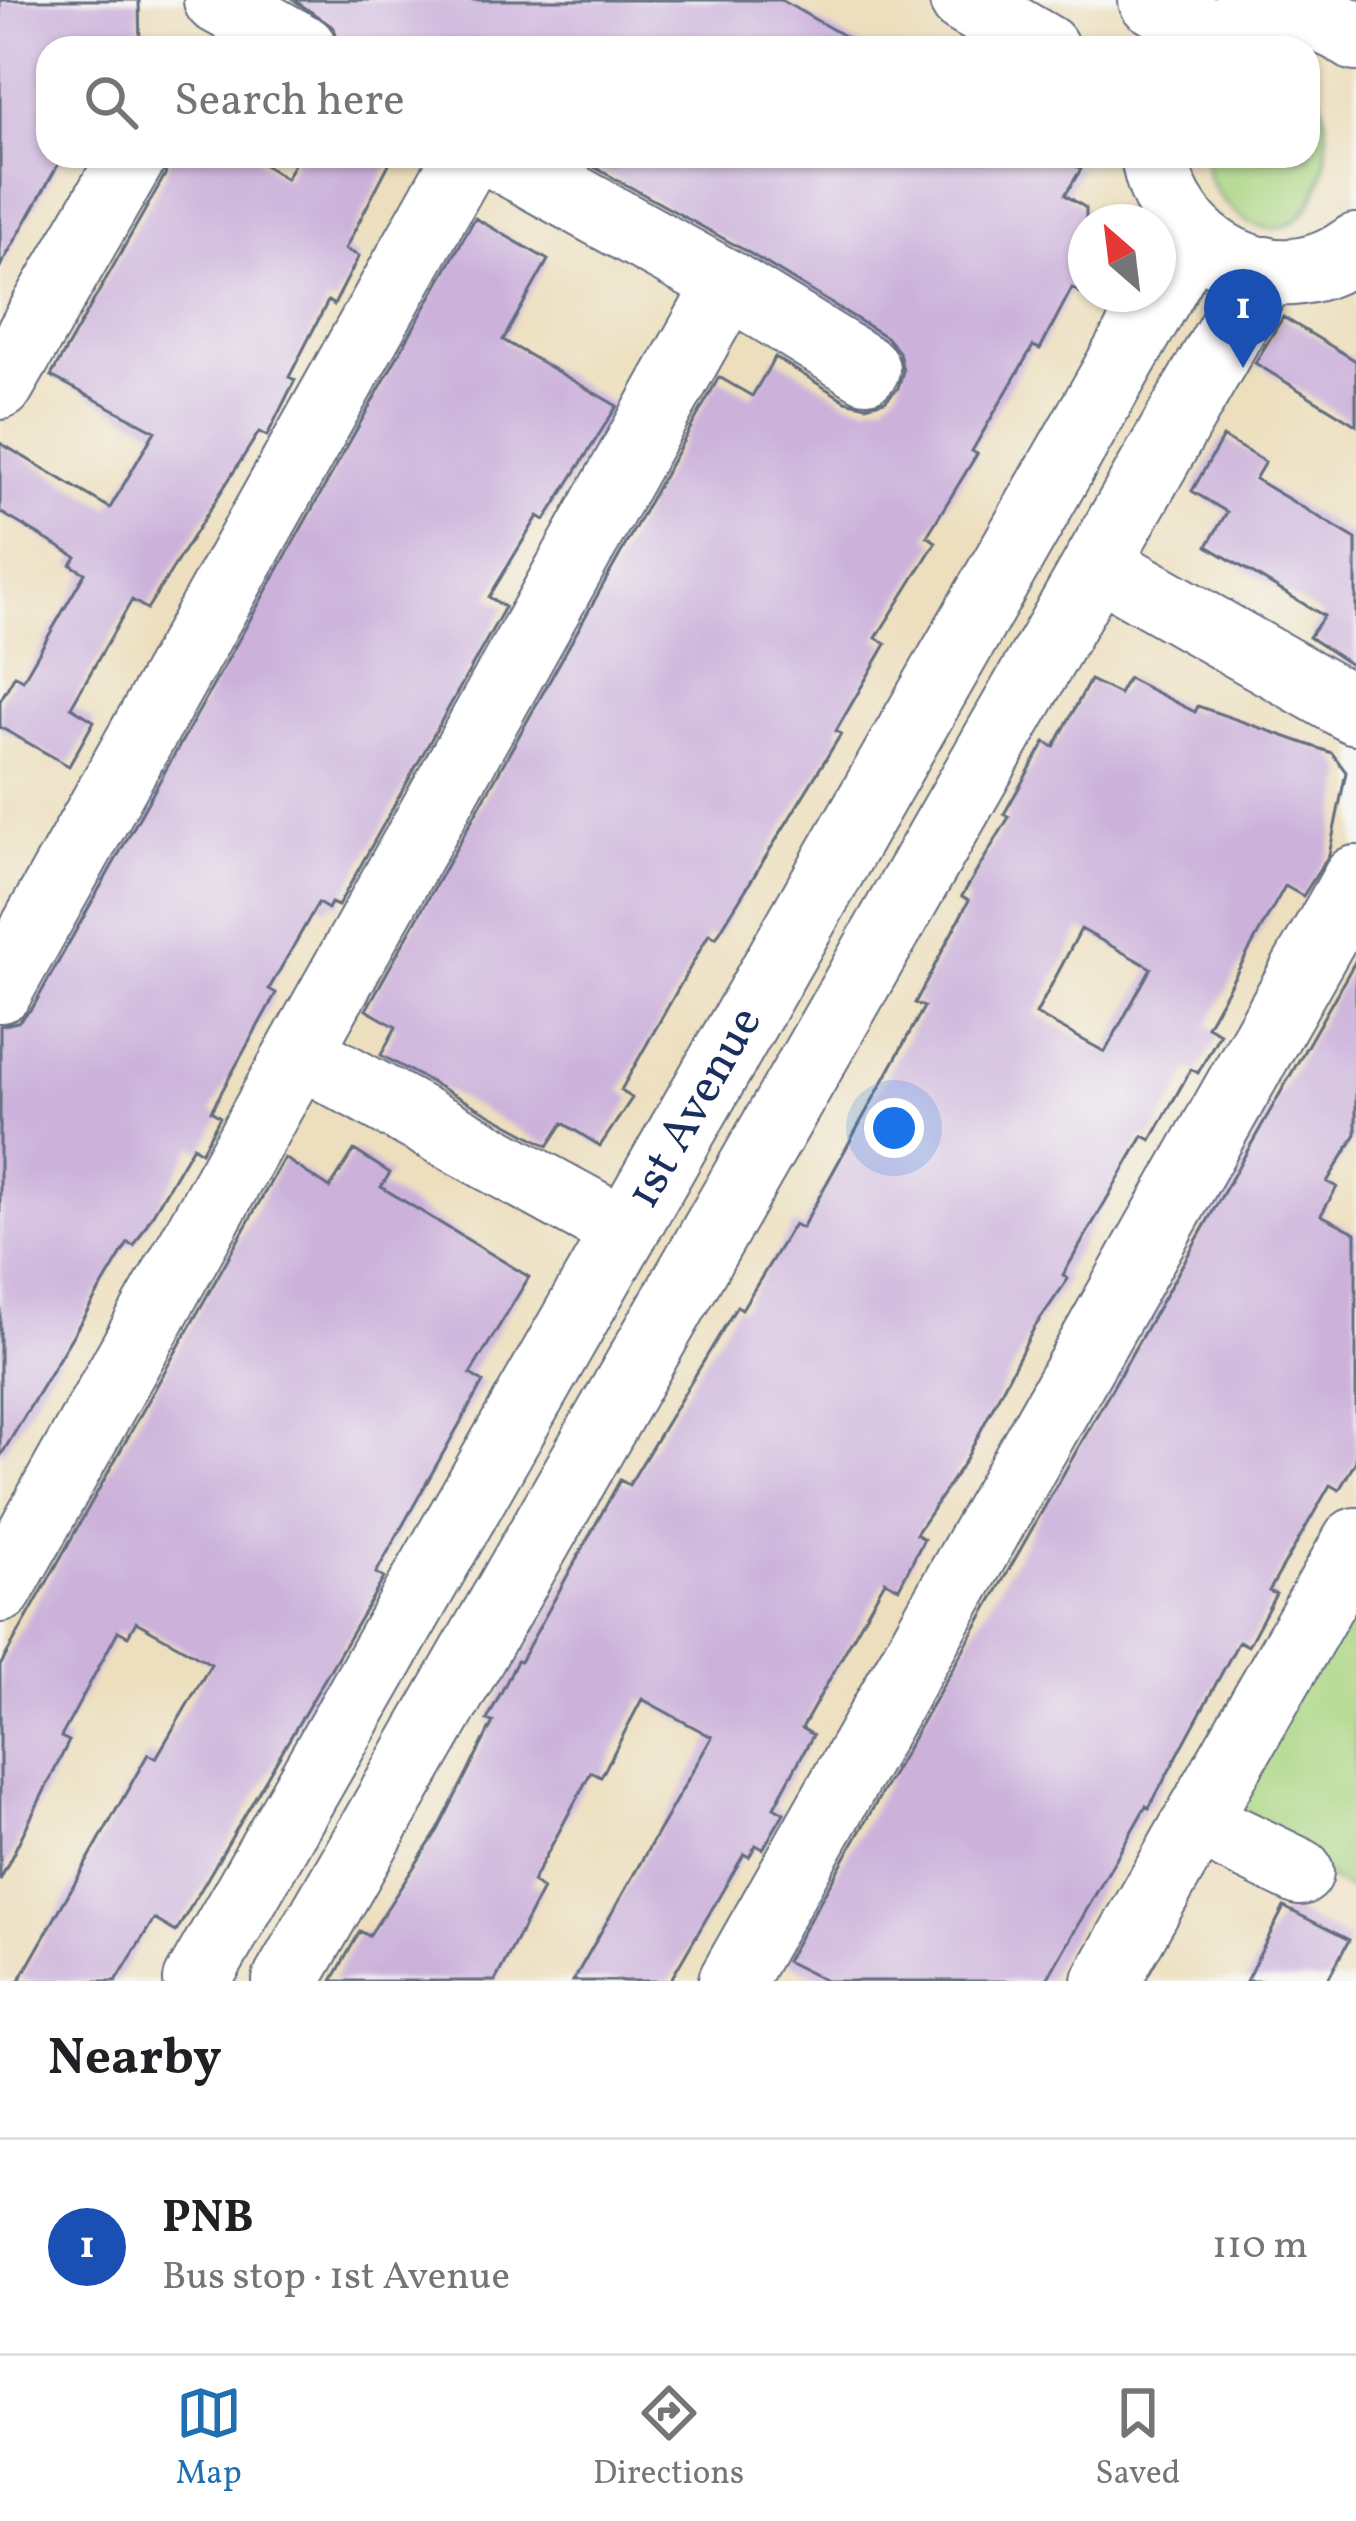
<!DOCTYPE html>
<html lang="en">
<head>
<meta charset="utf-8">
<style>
	body { margin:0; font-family:Vollkorn,serif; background:#f6f6f6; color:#202124 }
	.compass { position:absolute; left:1068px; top:204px; width:108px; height:108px; border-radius:50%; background:#fff; box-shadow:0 3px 9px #0004; rotate:332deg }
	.you { position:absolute; left:894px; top:1128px; width:42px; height:42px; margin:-30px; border:9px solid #fff; border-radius:50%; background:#1a73e8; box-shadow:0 0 0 18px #1a73e833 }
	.badge { display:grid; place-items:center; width:78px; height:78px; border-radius:50%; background:#1f6fb2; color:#fff; font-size:39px; font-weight:700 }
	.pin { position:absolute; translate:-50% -99px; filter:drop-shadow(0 3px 6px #0008) }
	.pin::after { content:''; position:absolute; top:63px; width:42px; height:36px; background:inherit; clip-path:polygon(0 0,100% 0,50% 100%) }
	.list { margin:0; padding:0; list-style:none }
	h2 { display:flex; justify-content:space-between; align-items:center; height:156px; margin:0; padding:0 48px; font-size:51px }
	h2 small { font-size:39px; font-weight:400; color:#757577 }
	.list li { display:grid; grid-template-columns:78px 1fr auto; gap:36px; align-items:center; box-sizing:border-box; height:216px; padding:0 48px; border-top:3px solid #e0e0e0 }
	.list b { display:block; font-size:45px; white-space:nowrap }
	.list p { margin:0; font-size:39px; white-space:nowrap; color:#757577 }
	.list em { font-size:39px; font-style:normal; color:#757577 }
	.icon { flex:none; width:66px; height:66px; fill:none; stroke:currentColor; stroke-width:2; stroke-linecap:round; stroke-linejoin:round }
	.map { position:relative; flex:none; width:1356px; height:1981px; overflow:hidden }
	.search { position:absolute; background:#fff; box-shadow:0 3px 9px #0004; left:36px; right:36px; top:36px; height:132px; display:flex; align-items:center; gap:30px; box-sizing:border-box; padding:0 42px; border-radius:36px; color:#757577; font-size:45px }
	.sheet { height:372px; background:#fff }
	nav { display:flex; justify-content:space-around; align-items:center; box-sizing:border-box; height:168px; border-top:3px solid #e0e0e0; background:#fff; font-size:33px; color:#757577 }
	nav a { display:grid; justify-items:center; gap:6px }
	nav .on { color:#1f6fb2 }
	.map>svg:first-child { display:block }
	.green { fill:#aad582; stroke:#628270; stroke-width:3 }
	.building { fill:#ccb2db; fill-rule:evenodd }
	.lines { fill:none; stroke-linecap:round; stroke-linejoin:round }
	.minor-casing { stroke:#646d80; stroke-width:70 }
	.major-casing { stroke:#646d80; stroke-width:70 }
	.minor { stroke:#fff; stroke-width:66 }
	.major { stroke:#fff; stroke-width:66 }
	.labels { text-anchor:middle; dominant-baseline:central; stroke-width:9; stroke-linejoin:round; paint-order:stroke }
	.street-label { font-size:48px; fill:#1b2f5e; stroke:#f6f6f2 }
</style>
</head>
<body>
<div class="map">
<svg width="1356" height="1981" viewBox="0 0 1356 1981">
	<rect width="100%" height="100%" fill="#f6f6f2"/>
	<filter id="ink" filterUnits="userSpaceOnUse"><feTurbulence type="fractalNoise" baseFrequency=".00833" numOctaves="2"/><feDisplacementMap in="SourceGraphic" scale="24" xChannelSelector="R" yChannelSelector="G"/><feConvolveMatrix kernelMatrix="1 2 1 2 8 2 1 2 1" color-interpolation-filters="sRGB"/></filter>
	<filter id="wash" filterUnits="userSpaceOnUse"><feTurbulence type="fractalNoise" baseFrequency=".004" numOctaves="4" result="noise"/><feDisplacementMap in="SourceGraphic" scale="48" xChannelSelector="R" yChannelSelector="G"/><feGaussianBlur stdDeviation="2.7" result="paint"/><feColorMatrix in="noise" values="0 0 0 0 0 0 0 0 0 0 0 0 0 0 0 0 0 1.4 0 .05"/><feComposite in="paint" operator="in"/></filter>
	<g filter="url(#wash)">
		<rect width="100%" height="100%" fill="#eddfbe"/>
		<path class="green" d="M1308,78C1356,138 1306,285 1228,205C1215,192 1205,175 1205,156H1308Z
			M1356,1568V1893L1213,1815Z"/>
		<g id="blocks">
			<path class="building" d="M0,0H139L140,48H48V156H63L0,267Z
				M294,0H781L865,48H340L334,28Z
				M170,156H251L286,179L298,156H393L345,249L359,256L334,305L328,301L289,377L295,380L267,436L259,432L147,609L132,600L71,707L94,721L69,766L0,727V701L15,675L23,680L85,573L71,565L76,557L0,512V443L110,508L155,431L51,376L165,175Z
				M574,156H1059L1081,169L1065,195L1086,208V296L1072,288L1040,349L1033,346L972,451L977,454L927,536L936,542L876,638L886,644L836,731L841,734L716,938L709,934L621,1090L632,1098L600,1146L563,1123L548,1146L381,1055L396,1027L366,1010L719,377L752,396L775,357L846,401L866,406L885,401L898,388L903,371L899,352L886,337L746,251Z
				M475,218L548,260L503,340L617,406L545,520L538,516L489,597L505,607L338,906L331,903L328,909L318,903L269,989L276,993L211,1111L220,1117L201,1152L193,1146L134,1246L128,1243L0,1457V1026L18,1022L33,1007Z
				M1283,317L1356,361V425L1255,363Z
				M1223,437L1265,462L1255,479L1356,539V668L1309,637L1324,616L1207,546L1227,512L1192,491Z
				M1128,678L1195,712L1198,706L1332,753L1346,772L1329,855L1303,896L1285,886L1207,1026L1220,1033L1198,1073L1191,1069L1151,1140L1143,1136L1063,1275L1068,1279L1034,1328L965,1461L916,1534L924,1539L899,1588L885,1581L802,1728L813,1735L774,1807L784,1813L763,1849L756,1845L749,1857L744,1854L670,1981H573L712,1737L642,1699L601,1777L591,1772L532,1882L543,1889L495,1981H332L360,1931L369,1936L438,1830L493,1722L487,1720L517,1661L520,1662L620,1480L629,1485L737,1306L742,1309L794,1224L802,1228L924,1007L915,1003L969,900L962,896L1009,817L1004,814L1045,742L1054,747L1090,680L1119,694ZM1081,929L1151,968L1105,1052L1036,1014Z
				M1356,960V1134L1327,1182L1337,1187L1321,1215L1356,1233V1461L1339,1490L1330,1485L1269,1591L1276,1594L1248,1646L1239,1641L1149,1808L1146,1806L1046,1981H826L786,1961Z
				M354,1150L390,1173L381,1187L529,1277L470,1374L483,1382L376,1573L384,1578L176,1932L154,1919L116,1981H19L148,1754L156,1758L211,1664L136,1622L128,1636L118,1631L61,1737L69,1741L0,1880V1666L284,1158L330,1188Z
				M1284,1907L1349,1940L1327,1981H1246Z"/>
		</g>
	</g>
	<g filter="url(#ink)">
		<use href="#blocks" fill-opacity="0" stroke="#646d80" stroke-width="3"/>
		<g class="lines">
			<defs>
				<path id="minor" d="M217,0L303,48
					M963,0L1045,48
					M1152,0L1212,35
					M497,156L728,284L866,369
					M0,386L133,156
					M1097,564L1356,711
					M0,989L467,156
					M299,1053L625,1231
					M0,1589L728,284
					M1197,1822L1300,1872
					M732,1981L1356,879
					M1106,1981L1356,1541"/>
				<g id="major">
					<path d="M1196,48C1241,10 1306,1 1356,38"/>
					<path d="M1154,156C1168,249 1275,309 1356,247"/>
					<path id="s1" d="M197,1981L1193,236"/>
					<path d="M286,1981L1265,270"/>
				</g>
			</defs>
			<use href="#minor" class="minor-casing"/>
			<use href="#major" class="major-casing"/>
			<use href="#minor" class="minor"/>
			<use href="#major" class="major"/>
		</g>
	</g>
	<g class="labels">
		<g class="street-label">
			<text stroke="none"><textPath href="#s1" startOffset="1005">1st Avenue</textPath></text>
		</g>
	</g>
</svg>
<svg class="compass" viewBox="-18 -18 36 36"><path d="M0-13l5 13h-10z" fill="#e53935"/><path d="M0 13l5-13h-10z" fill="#757577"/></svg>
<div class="you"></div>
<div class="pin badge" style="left:1243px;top:368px;background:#1a4fb4">1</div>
<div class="search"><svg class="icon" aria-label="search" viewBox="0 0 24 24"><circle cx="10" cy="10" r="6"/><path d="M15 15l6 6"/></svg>Search here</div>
</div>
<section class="sheet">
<h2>Nearby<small></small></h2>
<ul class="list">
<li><span class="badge" style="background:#1a4fb4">1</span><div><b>PNB</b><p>Bus stop · 1st Avenue</p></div><em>110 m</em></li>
</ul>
</section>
<nav>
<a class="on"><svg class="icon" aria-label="map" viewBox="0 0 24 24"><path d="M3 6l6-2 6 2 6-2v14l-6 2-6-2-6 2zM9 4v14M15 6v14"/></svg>Map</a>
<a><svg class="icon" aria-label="directions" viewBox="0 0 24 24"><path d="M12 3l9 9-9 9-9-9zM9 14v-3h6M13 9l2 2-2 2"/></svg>Directions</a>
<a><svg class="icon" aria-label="saved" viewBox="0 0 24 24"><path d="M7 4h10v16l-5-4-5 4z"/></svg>Saved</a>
</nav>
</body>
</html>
